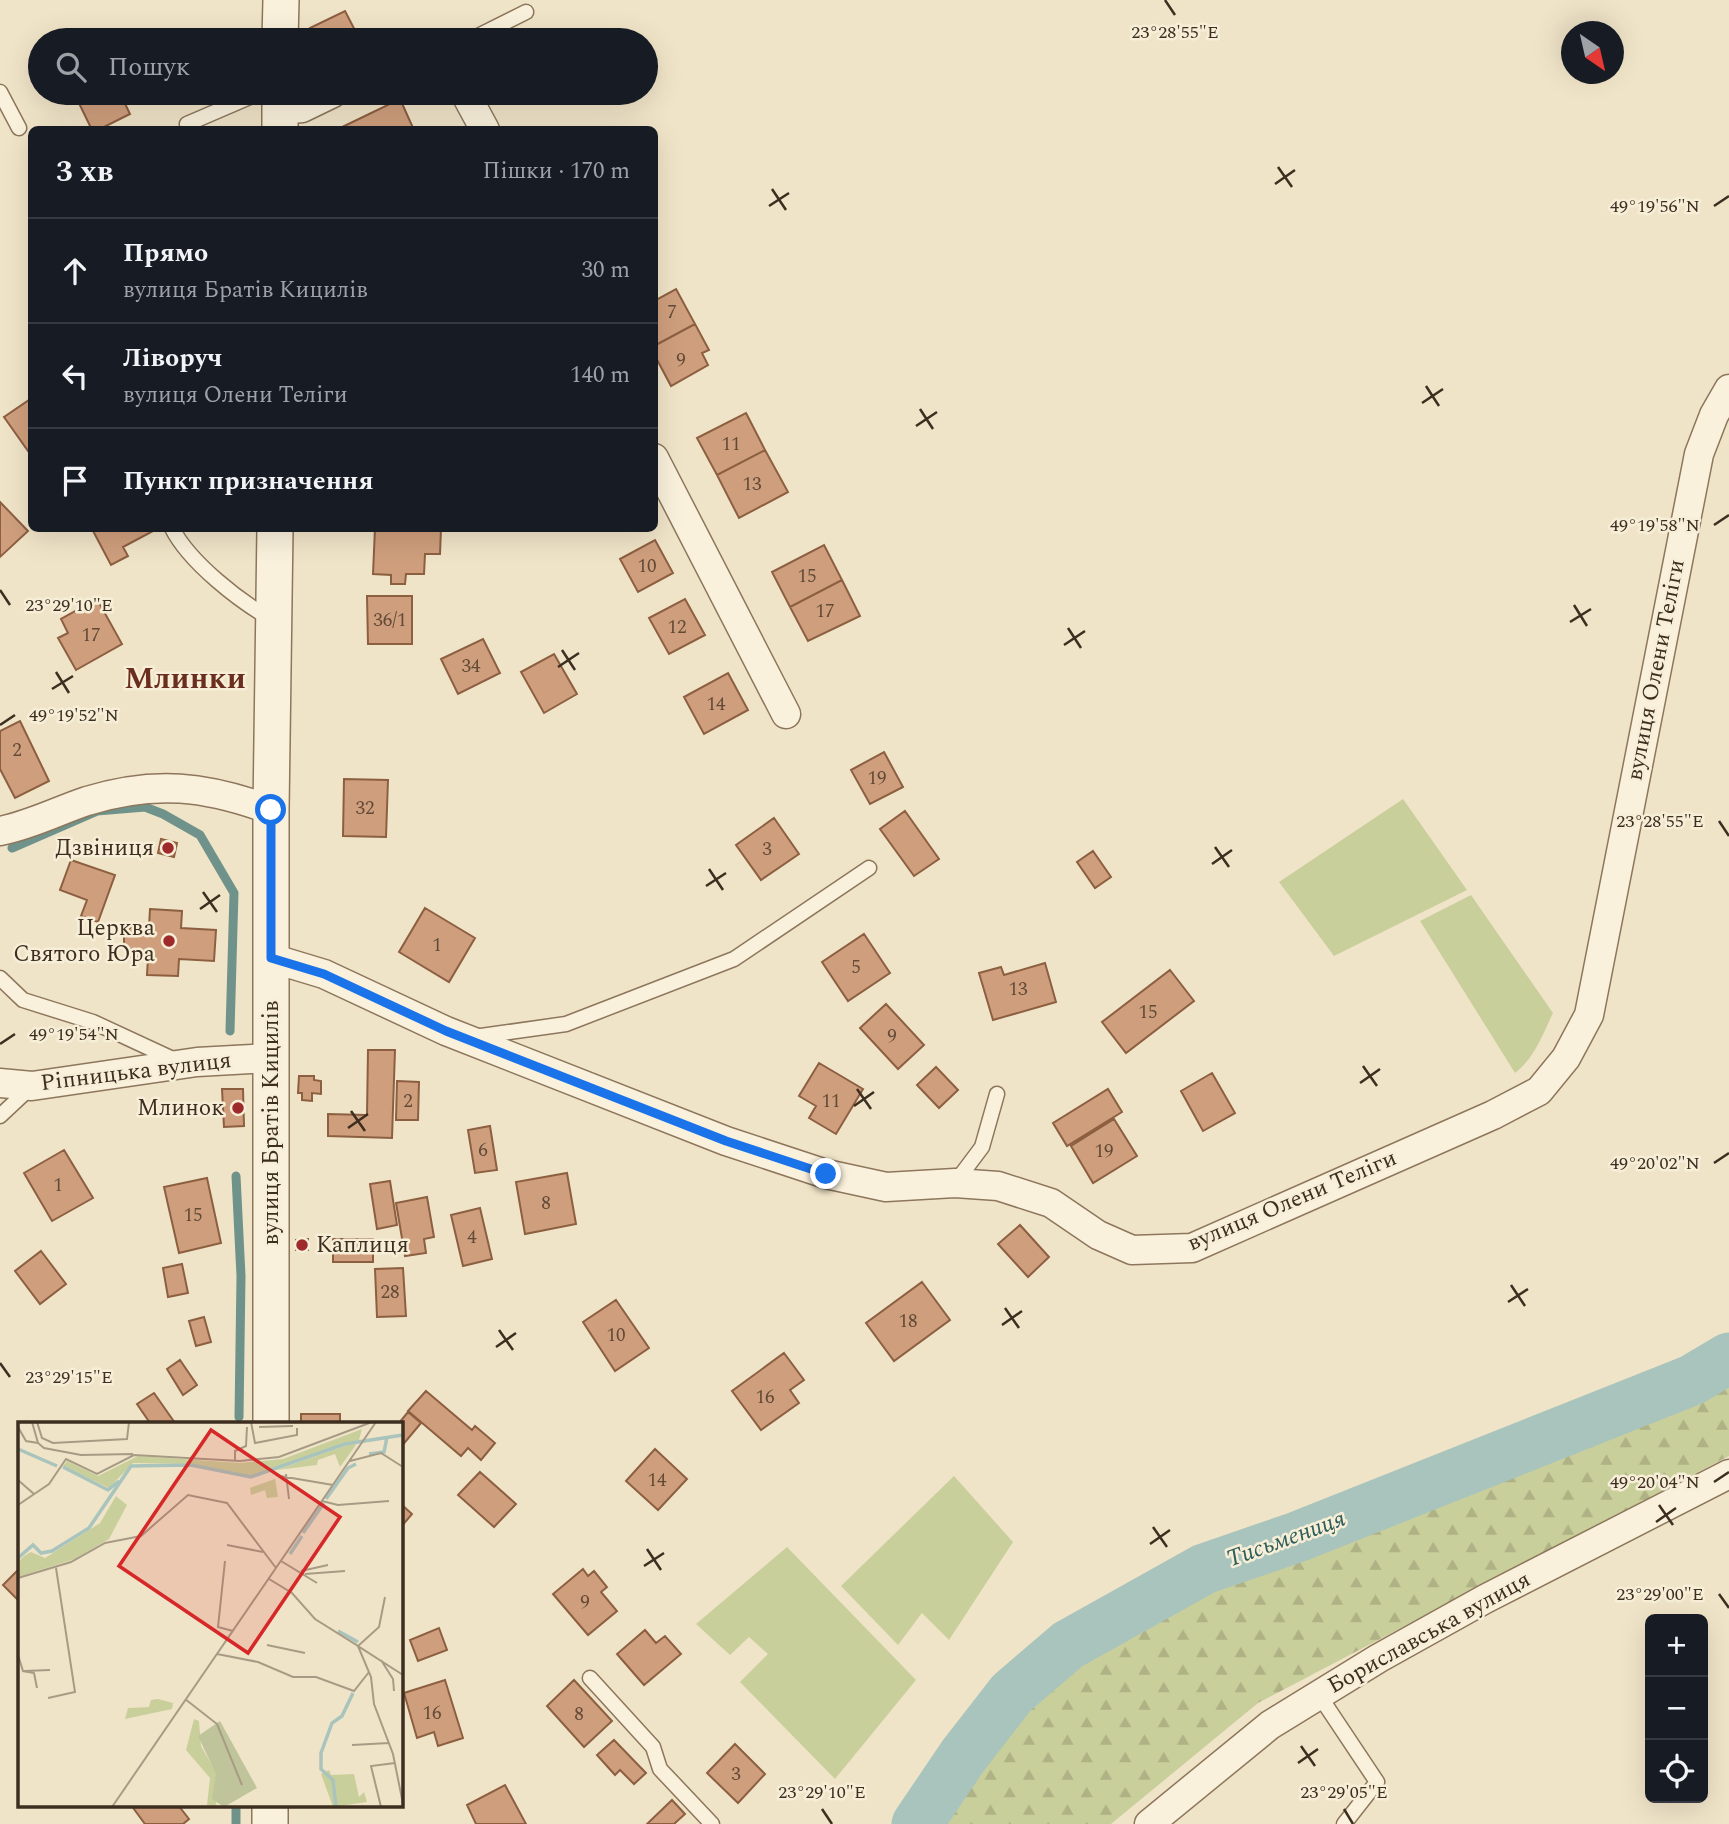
<!DOCTYPE html>
<html lang="uk">
<head>
<meta charset="utf-8">
<style>
	body { margin:0; font-family:Spectral,serif; background:#242831; color:#f1f3f6 }
	.controls { position:absolute; right:21px; bottom:21px; display:grid; overflow:hidden; border-radius:10px; box-shadow:0 7px 28px #0002 }
	.controls button { width:63px; height:63px; display:grid; place-items:center; padding:0; border:0; border-bottom:2px solid #363941; background:#171b24; color:#f1f3f6; font:35px sans-serif }
	.compass { position:absolute; left:1561px; top:21px; width:63px; height:63px; border-radius:50%; background:#171b24; box-shadow:0 7px 28px #0002; rotate:146deg }
	.stop { position:absolute; width:21px; height:21px; margin:-16px; border:5px solid #1a73e8; border-radius:50%; background:#fff }
	.stop.end { background:#1a73e8; border-color:#fff; box-shadow:0 2px 7px #0008 }
	.list { margin:0; padding:0; list-style:none }
	h2 { display:flex; justify-content:space-between; align-items:center; height:91px; margin:0; padding:0 28px; font-size:30px }
	h2 small { font-size:23px; font-weight:400; color:#9ea1a6 }
	.list li { display:grid; grid-template-columns:46px 1fr auto; gap:21px; align-items:center; box-sizing:border-box; height:105px; padding:0 28px; border-top:2px solid #363941 }
	.list b { display:block; font-size:26px; white-space:nowrap }
	.list p { margin:0; font-size:23px; white-space:nowrap; color:#9ea1a6 }
	.list em { font-size:23px; font-style:normal; color:#9ea1a6 }
	.icon { flex:none; width:38px; height:38px; fill:none; stroke:currentColor; stroke-width:2; stroke-linecap:round; stroke-linejoin:round }
	.map { position:relative; flex:none; width:1729px; height:1824px; overflow:hidden }
	.search { position:absolute; background:#171b24; box-shadow:0 7px 28px #0002; left:28px; top:28px; width:630px; height:77px; display:flex; align-items:center; gap:18px; box-sizing:border-box; padding:0 24px; border-radius:38px; color:#9ea1a6; font-size:26px }
	.panel { position:absolute; background:#171b24; box-shadow:0 7px 28px #0002; left:28px; top:126px; width:630px; height:406px; border-radius:10px }
	.map>svg:first-child { display:block }
	.green { fill:#c9cf9b }
	.forest { fill:url(#forest-firs) }
	.lines { fill:none; stroke-linecap:round; stroke-linejoin:round }
	.stream { stroke:#6f938a; stroke-width:9 }
	.river { stroke:#a9c4bc; stroke-width:51 }
	.building { fill:#cf9f7d; stroke:#8d5f41; stroke-width:2 }
	.service-casing { stroke:#8d765c; stroke-width:17 }
	.minor-casing { stroke:#8d765c; stroke-width:31 }
	.tertiary-casing { stroke:#8d765c; stroke-width:38 }
	.service { stroke:#faf1dc; stroke-width:14 }
	.minor { stroke:#faf1dc; stroke-width:28 }
	.tertiary { stroke:#faf1dc; stroke-width:35 }
	.route { stroke:#1a73e8; stroke-width:9 }
	.ticks { fill:none; stroke:#3d2e20; stroke-width:2.5 }
	.poi-dot { fill:#9e2a2b; stroke:#f7eed8; stroke-width:2.5 }
	.labels { text-anchor:middle; dominant-baseline:central; stroke-width:5; stroke-linejoin:round; paint-order:stroke }
	.number-label { font-size:19px; fill:#624a37 }
	.street-label { font-size:23px; fill:#3d2e20; stroke:#f7eed8 }
	.poi-label { font-size:23px; fill:#3d2e20; stroke:#f7eed8; text-anchor:end }
	.water-label { font-size:24px; font-style:italic; fill:#2f5d5a; stroke:#f7eed8 }
	.district-label { font-size:30px; font-weight:bold; fill:#6b2e1e; stroke:#f7eed8 }
	.inset-river { fill:none; stroke:#a9c4bc; stroke-width:3.5 }
	.inset-road { fill:none; stroke:#a89b85; stroke-width:2 }
	.view { fill:#d62828; fill-opacity:0.15; stroke:#d62828; stroke-width:3.5 }
	.inset-edge { fill:none; stroke:#3d2e20; stroke-width:3.5 }
	.ticks-label { font-size:18px; text-anchor:middle; fill:#3d2e20; stroke:#f7eed8; stroke-width:5; stroke-linejoin:round; paint-order:stroke }
</style>
</head>
<body>
<div class="map">
<svg width="1729" height="1824" viewBox="0 0 1729 1824">
	<defs>
		<pattern id="forest-firs" width="22" height="20" patternUnits="userSpaceOnUse" patternTransform="scale(1.75)"><rect width="22" height="20" fill="#c9cf9b"/><path d="M5 1l3.5 6h-7zM16 11l3.5 6h-7z" fill="#aeb285"/></pattern>
	</defs>
	<rect width="100%" height="100%" fill="#f0e4c8"/>
	<path class="green" d="M1403,799L1467,890L1334,956L1279,882Z
		M1471,895L1553,1013C1543,1034 1534,1059 1515,1073L1420,921Z
		M954,1476L1013,1542L949,1640L922,1613L898,1645L841,1586Z
		M787,1547L916,1680L835,1779L740,1682L768,1654L749,1637L730,1655L696,1624Z"/>
	<path class="forest" d="M1729,1374V1456L1258,1703L1111,1824H941L982,1761L1026,1704L1080,1657L1209,1589L1696,1393Z"/>
	<g class="lines">
		<path class="stream" d="M12,848L97,811L145,807L163,814L200,835L234,893L230,1031
			M236,1176L241,1276L239,1417
			M236,1824V1805"/>
		<path class="river" d="M917,1824L963,1756L1012,1693L1068,1645L1204,1569L1297,1537L1692,1380L1729,1358"/>
	</g>
	<path class="building" d="M345,11L360,40H316L310,28Z
		M74,93H120L130,114L98,130H92Z
		M400,99L414,130H336Z
		M676,289L695,324L654,346V301Z
		M695,324L709,350L702,353L708,365L671,386L654,354V346Z
		M32,398V449L28,451L4,417Z
		M746,413L765,450L717,475L697,438Z
		M765,450L788,492L739,518L717,475Z
		M0,502L28,531L0,557Z
		M375,528H441L440,554H425L424,574H406L405,584H391V575L373,574Z
		M92,529L157,528V529L123,547L128,556L111,565Z
		M655,540L673,573L638,592L620,559Z
		M824,545L842,580L790,607L772,572Z
		M842,580L860,616L808,641L790,607Z
		M367,596H412V644H368Z
		M97,599L122,644L76,670L58,638L68,633L61,619Z
		M685,599L705,635L669,654L649,618Z
		M483,639L500,673L458,694L441,659Z
		M554,654L577,694L544,713L521,672Z
		M728,673L748,710L704,734L684,697Z
		M20,721L49,781L15,798L0,769V731Z
		M884,752L903,787L870,804L851,770Z
		M344,779L388,780L386,837L343,836Z
		M905,811L939,859L914,876L880,829Z
		M774,818L799,854L761,880L736,845Z
		M161,839L177,843L174,857L158,853Z
		M1093,851L1111,877L1095,888L1077,862Z
		M71,860L115,875L98,922L81,916L87,900L60,890Z
		M425,908L475,938L449,982L399,952Z
		M150,909L182,911L181,928L216,930L214,961L179,959L178,976L147,975L148,957H131L124,948V934L132,926L149,927Z
		M864,934L890,973L848,1001L822,962Z
		M1045,963L1056,1002L993,1020L979,973L1001,967L1004,975Z
		M1170,970L1194,1001L1126,1053L1102,1022Z
		M886,1004L924,1045L898,1069L860,1028Z
		M368,1050H395L392,1138L328,1136V1114L367,1115Z
		M819,1063L863,1089L836,1134L809,1118L816,1106L799,1096Z
		M936,1067L958,1090L939,1108L917,1085Z
		M1212,1073L1235,1113L1203,1131L1181,1091Z
		M299,1076H314V1080L321,1081V1094L312,1093V1101L302,1100V1093H298Z
		M397,1081L419,1082L418,1120H396Z
		M222,1089H243L244,1126L224,1127Z
		M1108,1089L1122,1112L1067,1146L1053,1123Z
		M1114,1119L1137,1156L1093,1183L1071,1146Z
		M490,1126L497,1170L475,1173L468,1130Z
		M64,1150L93,1198L52,1221L24,1173Z
		M567,1173L576,1224L525,1234L516,1182Z
		M207,1178L221,1243L179,1253L164,1187Z
		M390,1181L397,1225L377,1229L370,1184Z
		M427,1197L434,1237L424,1239L426,1253L405,1256L396,1203Z
		M480,1208L492,1259L463,1266L451,1215Z
		M1020,1225L1049,1257L1028,1277L998,1244Z
		M308,1239V1250H296V1240Z
		M333,1239H373V1262H333Z
		M41,1251L66,1284L40,1304L15,1271Z
		M182,1264L188,1293L168,1297L163,1268Z
		M403,1268L406,1316L377,1317L375,1269Z
		M922,1282L950,1320L894,1361L866,1323Z
		M616,1300L649,1348L615,1371L583,1322Z
		M204,1317L211,1342L196,1346L189,1321Z
		M784,1353L804,1380L790,1390L799,1403L761,1430L732,1391Z
		M180,1360L197,1385L183,1395L167,1369Z
		M426,1391L472,1430L475,1426L495,1443L481,1460L468,1448L461,1456L408,1411Z
		M154,1393L175,1423H150L137,1404Z
		M408,1412L421,1423L401,1447V1423H399Z
		M301,1414H340V1423H301Z
		M655,1449L687,1479L658,1510L626,1481Z
		M480,1472L516,1504L494,1527L458,1495Z
		M401,1504L412,1514L401,1527Z
		M19,1569V1601L3,1585Z
		M583,1569L588,1576L594,1571L607,1587L601,1592L617,1611L588,1635L553,1594Z
		M439,1628L447,1650L418,1661L410,1640Z
		M645,1630L656,1643L665,1636L681,1654L644,1685L617,1654Z
		M445,1680L463,1738L438,1746L434,1732L417,1738L404,1693Z
		M574,1680L612,1721L584,1747L547,1706Z
		M614,1740L646,1773L634,1784L620,1770L615,1775L597,1755Z
		M735,1744L765,1774L738,1803L707,1773Z
		M505,1785L526,1824H476L467,1805Z
		M672,1800L685,1814L674,1824H647Z
		M131,1805H178L189,1819L183,1824H145Z"/>
	<g class="lines">
		<defs>
			<path id="service" d="M470,40L526,12
				M0,92L19,128
				M187,124L259,93
				M172,528C189,562 240,602 273,620
				M0,978L23,1000L93,1022L175,1060
				M474,1037L566,1024L734,959L869,868
				M0,1116L31,1087
				M955,1183L982,1147L997,1094
				M590,1678L653,1747L660,1769L712,1824
				M1319,1695L1377,1782L1344,1824"/>
			<path id="minor" d="M465,93L485,130
				M280,110L302,108L333,93
				M654,458L786,714
				M0,831C31,825 57,811 87,801C155,780 206,786 271,810
				M271,958L324,974L446,1031L726,1141L826,1174L886,1187L955,1183L998,1186L1051,1203L1098,1235L1132,1250L1192,1248L1493,1115L1539,1091L1566,1058L1589,1015L1699,454L1714,415L1729,389
				M0,1083L32,1086L197,1062L271,1058
				M1149,1824L1270,1725L1379,1658L1485,1599L1729,1474"/>
			<path id="tertiary" d="M280,40L281,0
				M280,130V93
				M271,1423V810L275,528
				M270,1805V1824"/>
		</defs>
		<use href="#service" class="service-casing"/>
		<use href="#minor" class="minor-casing"/>
		<use href="#tertiary" class="tertiary-casing"/>
		<use href="#service" class="service"/>
		<use href="#minor" class="minor"/>
		<use href="#tertiary" class="tertiary"/>
	</g>
	<g class="lines">
		<path class="route" d="M271,810V958L324,974L446,1031L726,1141L826,1174"/>
	</g>
	<path class="ticks" d="M1165,0L1175,15M1278,167L1292,187M1275,184L1295,170M772,189L786,210M769,206L789,193M1714,206L1729,196M1426,386L1439,406M1422,403L1443,389M920,409L933,429M916,426L937,412M1714,525L1729,515M0,590L10,605M1574,605L1587,626M1570,622L1591,609M1068,628L1081,648M1064,645L1085,631M562,650L575,670M558,667L579,653M56,672L69,693M52,689L73,676M0,725L15,715M1719,821L1729,836M1215,847L1229,867M1212,864L1232,850M709,869L723,890M706,886L726,873M203,892L217,912M200,909L220,895M0,1044L15,1034M1363,1066L1377,1086M1360,1083L1380,1069M857,1089L871,1109M854,1106L874,1092M351,1111L365,1131M348,1128L368,1114M1714,1163L1729,1153M1511,1285L1525,1306M1508,1302L1528,1289M1005,1308L1019,1328M1002,1325L1022,1311M499,1330L513,1350M496,1347L516,1333M0,1363L10,1377M1714,1482L1729,1472M1659,1505L1673,1525M1656,1522L1676,1508M1153,1527L1167,1547M1150,1544L1170,1530M647,1549L661,1570M644,1566L664,1553M1719,1594L1729,1608M1301,1746L1315,1766M1298,1763L1318,1749M822,1809L832,1824M1344,1809L1353,1824"/>
	<g class="poi-dot">
		<circle cx="168" cy="848" r="7"/>
		<circle cx="169" cy="941" r="7"/>
		<circle cx="238" cy="1108" r="7"/>
		<circle cx="302" cy="1245" r="7"/>
	</g>
	<g class="labels">
		<g class="number-label">
			<text x="672" y="312">7</text>
			<text x="681" y="360">9</text>
			<text x="731" y="444">11</text>
			<text x="752" y="484">13</text>
			<text x="647" y="566">10</text>
			<text x="807" y="576">15</text>
			<text x="825" y="611">17</text>
			<text x="390" y="620">36/1</text>
			<text x="677" y="627">12</text>
			<text x="91" y="635">17</text>
			<text x="471" y="666">34</text>
			<text x="716" y="704">14</text>
			<text x="17" y="750">2</text>
			<text x="877" y="778">19</text>
			<text x="365" y="808">32</text>
			<text x="767" y="849">3</text>
			<text x="437" y="945">1</text>
			<text x="856" y="967">5</text>
			<text x="1018" y="989">13</text>
			<text x="1148" y="1012">15</text>
			<text x="892" y="1036">9</text>
			<text x="408" y="1101">2</text>
			<text x="831" y="1101">11</text>
			<text x="483" y="1150">6</text>
			<text x="1104" y="1151">19</text>
			<text x="58" y="1185">1</text>
			<text x="546" y="1203">8</text>
			<text x="193" y="1215">15</text>
			<text x="472" y="1237">4</text>
			<text x="390" y="1292">28</text>
			<text x="908" y="1321">18</text>
			<text x="616" y="1335">10</text>
			<text x="765" y="1397">16</text>
			<text x="657" y="1480">14</text>
			<text x="585" y="1602">9</text>
			<text x="432" y="1713">16</text>
			<text x="579" y="1714">8</text>
			<text x="736" y="1774">3</text>
		</g>
		<g class="street-label">
			<text transform="translate(1656 670) rotate(-79)">вулиця Олени Теліги</text>
			<text transform="translate(136 1072) rotate(-7)">Ріпницька вулиця</text>
			<text transform="translate(271 1123) rotate(-90)">вулиця Братів Кицилів</text>
			<text transform="translate(1292 1201) rotate(-23)">вулиця Олени Теліги</text>
			<text transform="translate(1429 1633) rotate(-29)">Бориславська вулиця</text>
		</g>
		<g class="poi-label">
			<text x="154" y="848">Дзвіниця</text>
			<text x="155" y="928">Церква<tspan x="155" dy="26">Святого Юра</tspan></text>
			<text x="224" y="1108">Млинок</text>
			<text x="316" y="1245" text-anchor="start">Каплиця</text>
		</g>
		<g class="water-label">
			<text transform="translate(1286 1539) rotate(-20)">Тисьмениця</text>
		</g>
		<g class="district-label">
			<text x="185" y="679">Млинки</text>
		</g>
	</g>
	<g transform="translate(18 1422)">
		<rect width="385" height="385" fill="#f0e4c8"/>
		<path d="M257,57L260,75L249,76L247,68L233,73L232,66Z" fill="#c9cf9b"/>
		<path d="M344,7L341,18L233,54L174,42L115,41L91,66L45,44L49,39L80,54L120,34L222,41L265,37ZM335,21L338,23L322,45L317,32L300,38L299,43L259,48ZM98,74L109,83L91,117L57,137L0,155V140L6,134L13,130L27,136L57,117L82,101ZM140,277L155,281L154,287L107,297L110,286L131,285L133,278ZM176,297L181,299L183,324L199,352L198,385L189,383L192,356L168,328ZM311,348L313,353L336,352L341,375L346,370L349,380L315,385L303,352Z" fill="#c9cf9b"/>
		<path d="M202,299L239,366L206,385L194,377L198,352L180,314Z" fill="#bfc49a"/>
		<path class="inset-river" d="M0,27L39,44M351,32L366,30L369,15M45,45L90,68L101,59M308,77L330,46L338,42M285,111L306,81M272,132L284,114M0,136L15,123L23,131L34,129L71,106L113,44L173,43L233,55L327,22L385,13M320,209L340,220M318,385L315,358L303,347V331L314,301L324,294L335,271"/>
		<path class="inset-road" d="M14,0L20,21L26,26L63,33L115,32M19,0L24,16L35,21L109,17L111,0M233,0L237,21L279,13V6M0,5L8,19L20,21M241,5L275,4M217,39V29L228,24L229,5M332,39L363,31L385,45M268,52L271,77M262,54L315,63M0,58L16,72M304,79L320,83L371,79M0,83L31,62L48,37L79,52L116,33L222,39L261,35L354,0M209,123L245,130M207,139L200,205L215,209M263,139L299,161M283,149L310,143M287,152L327,149M0,156L53,140L87,121L123,114L170,73L209,81L258,146M251,157L274,171L297,197L340,224L353,255L356,282L375,332L385,382M367,175L361,205L340,224L385,253M249,223L287,231M199,232L240,240L275,255H298L336,269L351,250M0,233L5,249L16,251L19,266M363,238L375,257L376,269M6,249L32,248M30,276L57,270L38,146M167,277L199,302L224,363M334,323L371,321M94,385L358,0M363,385L353,344L377,341"/>
		<path class="view" d="M193,8L322,95L230,231L101,144Z"/>
		<rect width="385" height="385" class="inset-edge"/>
	</g>
	<g class="ticks-label">
		<text x="1175" y="38">23°28'55"E</text>
		<text x="1655" y="212">49°19'56"N</text>
		<text x="1655" y="531">49°19'58"N</text>
		<text x="69" y="611">23°29'10"E</text>
		<text x="74" y="721">49°19'52"N</text>
		<text x="1660" y="827">23°28'55"E</text>
		<text x="74" y="1040">49°19'54"N</text>
		<text x="1655" y="1169">49°20'02"N</text>
		<text x="69" y="1383">23°29'15"E</text>
		<text x="1655" y="1488">49°20'04"N</text>
		<text x="1660" y="1600">23°29'00"E</text>
		<text x="822" y="1798">23°29'10"E</text>
		<text x="1344" y="1798">23°29'05"E</text>
	</g>
</svg>
<div class="controls">
<button>+</button>
<button>−</button>
<button><svg class="icon" aria-label="locate" viewBox="0 0 24 24"><circle cx="12" cy="12" r="6"/><path d="M12 2v4M12 18v4M2 12h4M18 12h4"/></svg></button>
</div>
<svg class="compass" viewBox="-18 -18 36 36"><path d="M0-13l5 13h-10z" fill="#e53935"/><path d="M0 13l5-13h-10z" fill="#9ea1a6"/></svg>
<div class="stop" style="left:271px;top:810px"></div>
<div class="stop end" style="left:826px;top:1174px"></div>
<div class="search"><svg class="icon" aria-label="search" viewBox="0 0 24 24"><circle cx="10" cy="10" r="6"/><path d="M15 15l6 6"/></svg>Пошук</div>
<section class="panel">
<h2>3 хв<small>Пішки · 170 m</small></h2>
<ul class="list">
<li><svg class="icon" aria-label="ahead" viewBox="0 0 24 24"><path d="M12 20V5M6 11l6-6 6 6"/></svg><div><b>Прямо</b><p>вулиця Братів Кицилів</p></div><em>30 m</em></li>
<li><svg class="icon" aria-label="left" viewBox="0 0 24 24"><path d="M17 20v-9H6M10 6l-5 5 5 5"/></svg><div><b>Ліворуч</b><p>вулиця Олени Теліги</p></div><em>140 m</em></li>
<li><svg class="icon" aria-label="arrive" viewBox="0 0 24 24"><path d="M6 21V4h12l-3 4 3 4H6"/></svg><div><b>Пункт призначення</b></div></li>
</ul>
</section>
</div>
</body>
</html>
